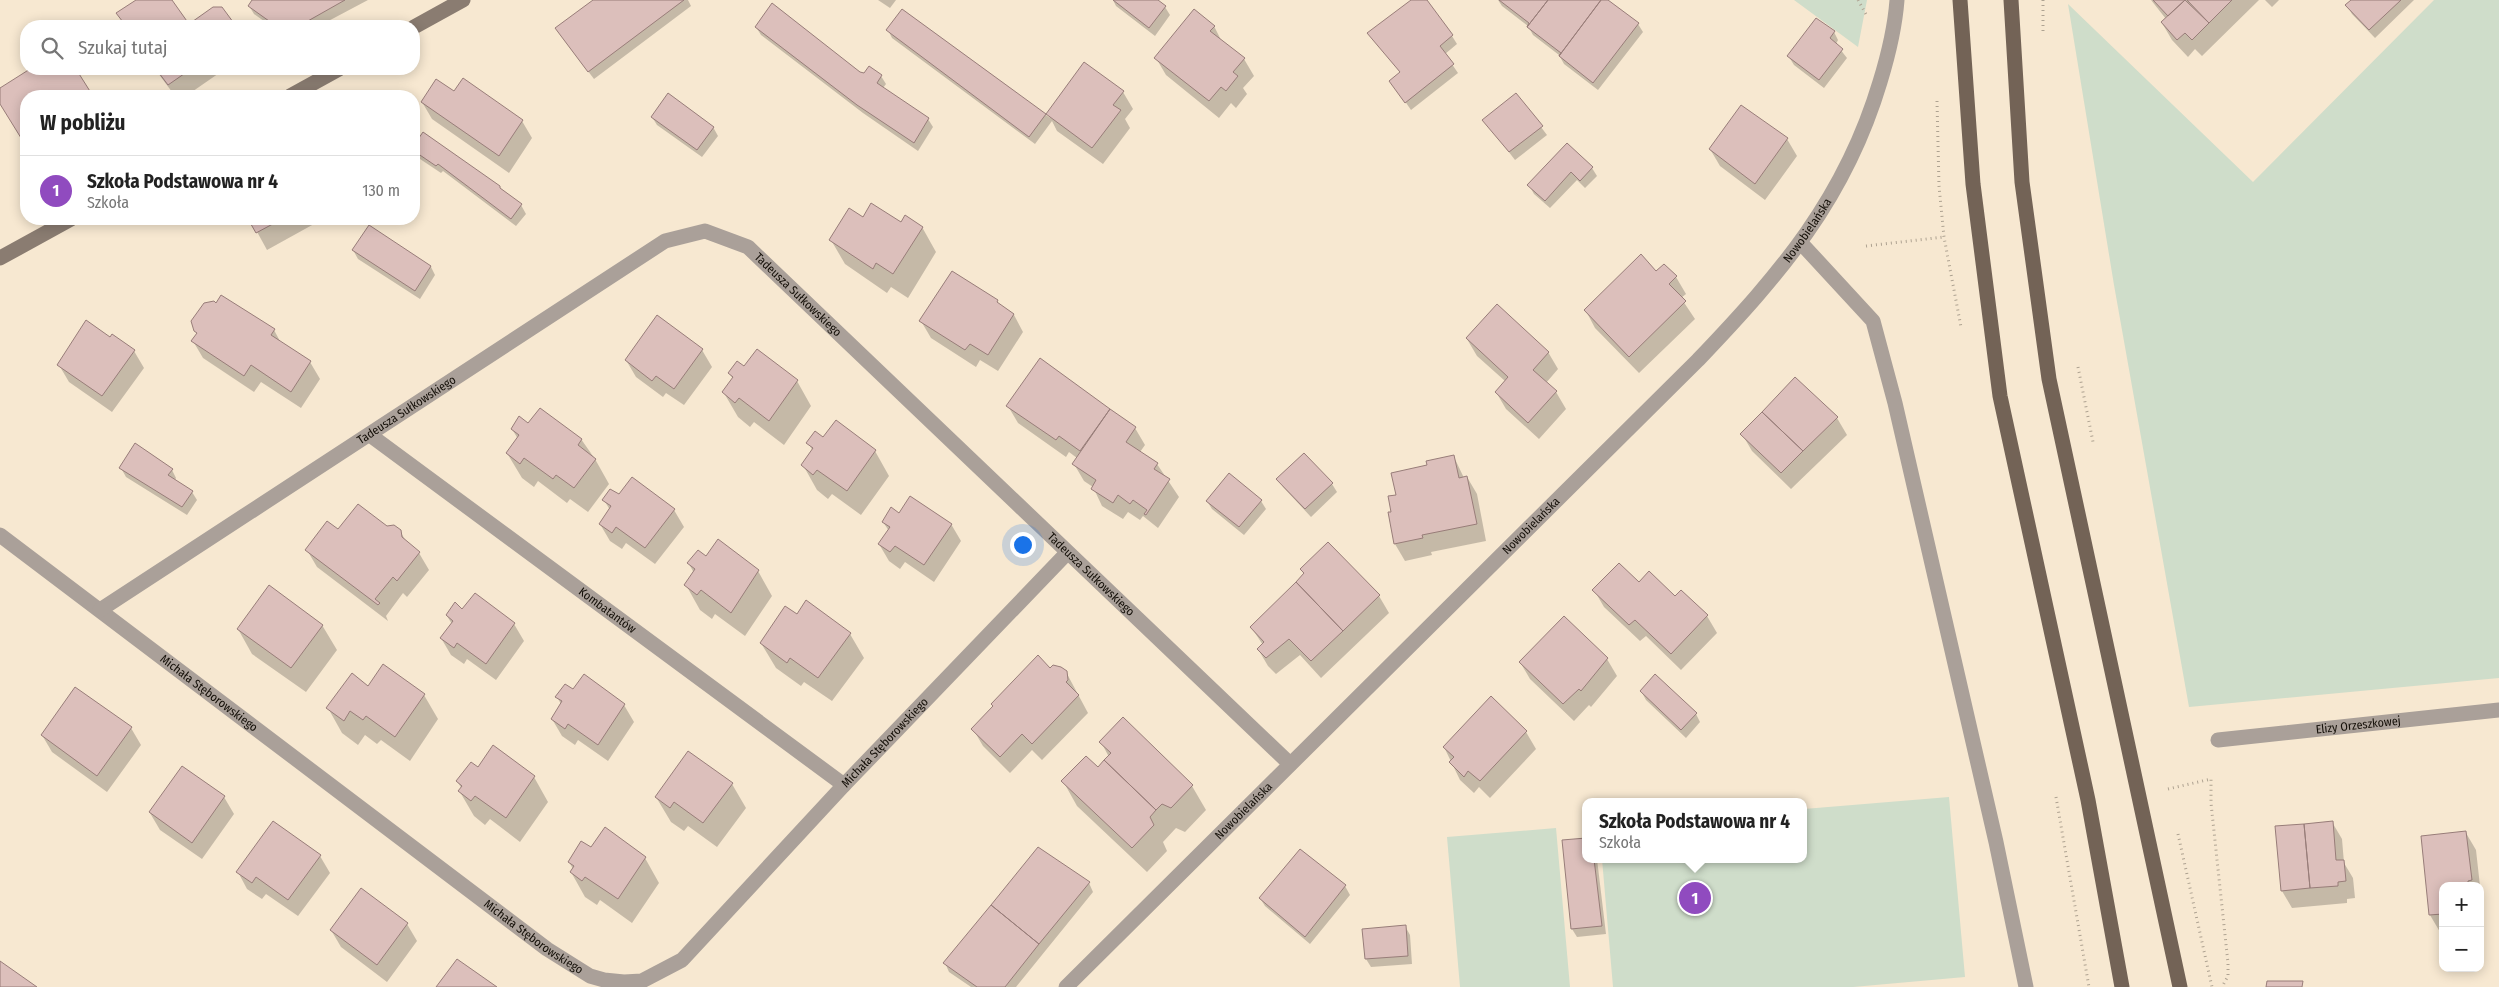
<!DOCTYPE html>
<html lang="pl">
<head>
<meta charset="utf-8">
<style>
	body { margin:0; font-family:"Fira Sans Condensed",sans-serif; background:#f6f6f6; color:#222 }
	.controls { position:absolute; right:15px; bottom:15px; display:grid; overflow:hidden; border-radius:10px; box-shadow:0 2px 12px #0003 }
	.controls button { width:45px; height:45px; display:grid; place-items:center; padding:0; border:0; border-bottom:1px solid #e0e0e0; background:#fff; color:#222; font:25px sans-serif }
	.you { position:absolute; left:1022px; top:544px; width:18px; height:18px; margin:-12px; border:4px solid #fff; border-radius:50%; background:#1a73e8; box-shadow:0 0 0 8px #1a73e833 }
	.badge { display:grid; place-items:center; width:32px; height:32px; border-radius:50%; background:#904bbf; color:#fff; font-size:16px; font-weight:700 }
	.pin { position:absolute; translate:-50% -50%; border:2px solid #fff; box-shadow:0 1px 5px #0006 }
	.popup { position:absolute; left:1582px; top:798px; width:225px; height:65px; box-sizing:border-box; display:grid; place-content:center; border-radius:10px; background:#fff; filter:drop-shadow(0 1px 4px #0005); font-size:16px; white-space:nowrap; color:#767676 }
	.popup b { font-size:19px; color:#222 }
	.popup::after { content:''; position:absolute; left:50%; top:100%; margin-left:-10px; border:10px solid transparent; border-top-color:#fff }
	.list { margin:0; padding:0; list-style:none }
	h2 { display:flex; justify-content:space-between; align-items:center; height:65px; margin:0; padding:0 20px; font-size:21px }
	h2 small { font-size:16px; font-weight:400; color:#767676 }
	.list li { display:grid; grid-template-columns:32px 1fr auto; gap:15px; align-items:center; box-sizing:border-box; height:70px; padding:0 20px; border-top:1px solid #e0e0e0 }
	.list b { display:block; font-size:19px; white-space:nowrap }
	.list p { margin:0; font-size:16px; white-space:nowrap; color:#767676 }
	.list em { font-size:16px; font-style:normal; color:#767676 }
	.icon { flex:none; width:28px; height:28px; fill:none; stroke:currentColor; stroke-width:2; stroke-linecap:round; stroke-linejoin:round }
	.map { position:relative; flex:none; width:2499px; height:987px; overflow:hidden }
	.search { position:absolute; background:#fff; box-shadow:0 2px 12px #0003; left:20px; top:20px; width:400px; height:55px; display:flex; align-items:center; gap:12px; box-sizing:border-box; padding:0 18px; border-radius:20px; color:#767676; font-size:19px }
	.panel { position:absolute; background:#fff; box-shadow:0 2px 12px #0003; left:20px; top:90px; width:400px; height:135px; border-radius:20px }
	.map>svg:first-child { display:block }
	.green { fill:#cfddca }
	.shadow { fill:#0003 }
	.building { fill:#dcbfbb; stroke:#987d79 }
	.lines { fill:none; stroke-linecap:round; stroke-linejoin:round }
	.path { stroke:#aea291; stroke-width:3; stroke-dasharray:1 4; stroke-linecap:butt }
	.street { stroke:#aaa099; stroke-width:15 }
	.secondary { stroke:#8a7c71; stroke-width:15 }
	.primary { stroke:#736356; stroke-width:15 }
	.labels { text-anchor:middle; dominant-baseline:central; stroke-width:5; stroke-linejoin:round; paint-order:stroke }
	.street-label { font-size:12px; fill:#130e07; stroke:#f7e8d1 }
</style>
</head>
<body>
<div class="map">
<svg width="2499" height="987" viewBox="0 0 2499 987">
	<rect width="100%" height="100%" fill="#f7e8d1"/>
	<path class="green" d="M1794,0H1867L1858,47Z
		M2434,0H2499V678L2189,707L2114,285L2068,4L2253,182Z
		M1949,797L1965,977L1853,987H1613L1602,859H1804V809Z
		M1556,828L1570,987H1460L1447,837Z"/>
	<path class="shadow" d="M138,0H171L189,25L221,9L234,26H125L118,14Z
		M254,0H368L319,26H271L254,14L249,6Z
		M595,0H688L691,6L594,79L562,37Z
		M878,0H896L890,8Z
		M1113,0H1156L1165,7L1170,15L1155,36L1116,6Z
		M1413,0H1425L1452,36L1457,44L1445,54L1458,73L1411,110L1391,81L1401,73L1369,33Z
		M1498,0H1606L1638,24L1643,32L1598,90L1564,64L1559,55L1533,35L1528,26L1502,6Z
		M2151,0H2259L2202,56L2195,49L2188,57L2172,40L2162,23L2166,19Z
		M2265,0H2279L2272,7Z
		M2352,0H2414L2375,38L2352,14L2347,5Z
		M903,10L1050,118L1047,114L1123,92L1133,109L1125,119L1130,128L1103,164L1057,131L1052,121L1035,144L892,38L888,30Z
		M1214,26L1222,42L1244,59L1254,76L1243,88L1247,94L1236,108L1231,103L1219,118L1166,75L1156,58Z
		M756,27L860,73L881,76L886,84L883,88L928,119L933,127L918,151L863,113L761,35Z
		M1834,32L1838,40L1836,44L1847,58L1824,88L1794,65L1789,57Z
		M33,69H75L92,96H26V145L0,102V89Z
		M155,69H225L186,96H175Z
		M454,93L522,121L532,138L509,173L432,119L422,102Z
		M1516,94L1547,135L1515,160L1484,120Z
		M652,117L713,127L718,136L702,157L657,125Z
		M424,133L499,187L521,205L526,214L516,226L443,171L441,173L417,157L414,147Z
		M1787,139L1797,156L1765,200L1720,166L1710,149Z
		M1567,144L1592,168L1597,176L1585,188L1577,180L1550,208L1534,194L1529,185Z
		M863,218L922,227L936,252L908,298L891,287L887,293L845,264L831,240Z
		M250,219H323L267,250Z
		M370,226L431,267L435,275L420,299L358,259L353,250Z
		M1664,265L1676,277L1686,294L1681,298L1695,319L1639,373L1595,328L1586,311L1656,273Z
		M997,301L1000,306L1014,315L1023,332L998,371L980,360L976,367L931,338L921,321Z
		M274,330L281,343L310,362L320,379L301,408L261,382L254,392L203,358L193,341L197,334L195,331Z
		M110,338L134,351L144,368L112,412L69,382L59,365Z
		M1467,339L1548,352L1558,369L1546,383L1556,392L1566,409L1539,439L1506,409L1496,392L1505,381L1477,356Z
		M702,350L712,367L684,405L666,393L663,397L636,377L626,360Z
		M1040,360L1135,428L1145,445L1140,452L1157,464L1179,497L1158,528L1143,516L1140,520L1128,512L1123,519L1102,506L1093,487L1084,481L1074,464L1077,458L1069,452L1066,457L1018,423L1008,406Z
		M744,367L797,381L811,406L784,445L754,422L750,427L738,417L724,393L733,379L729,373Z
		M1795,379L1837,418L1847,435L1791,489L1752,451L1742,434Z
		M529,425L581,439L595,459L609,484L588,512L570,499L567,503L538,481L534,487L522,478L507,453L518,439L512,429Z
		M823,439L875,451L889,476L861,515L832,494L828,499L817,490L803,465L813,451L808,443Z
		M1454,457L1464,478L1467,477L1477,494L1486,541L1431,552L1432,555L1405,561L1395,544L1393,513L1428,466Z
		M121,468L172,470L176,478L175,480L192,492L197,500L187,515L126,477Z
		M1229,475L1261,501L1266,509L1244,535L1212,509L1207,501Z
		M1278,479L1332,484L1337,492L1311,517L1283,487Z
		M619,496L674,510L684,527L655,564L626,543L622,549L610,541L600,524L610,510L604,500Z
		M900,514L951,524L961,541L934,582L905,562L900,569L889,561L879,544L889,531L883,522Z
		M386,527L400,531L407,543L419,553L429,570L407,597L403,593L386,616L388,621L317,567L307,550L338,531Z
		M1328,544L1379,596L1389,613L1321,678L1300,655L1276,674L1268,666L1258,649L1263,645L1251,627L1304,575L1301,569Z
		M706,557L758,571L772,596L745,636L715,614L712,619L700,610L686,585L694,573L689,564Z
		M1639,584L1675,598L1707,616L1717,633L1681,670L1646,636L1640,641L1604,607L1594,590Z
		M463,611L514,624L524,641L496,680L467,659L464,664L451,655L441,638L452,624L447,616Z
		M797,616L850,634L864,658L832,701L804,682L801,686L776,668L761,643Z
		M1564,617L1607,659L1617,676L1591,707L1589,705L1574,721L1530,679L1520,662Z
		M322,625L337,650L306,692L252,654L238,629Z
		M1051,669L1066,672L1088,713L1042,760L1032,750L1010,773L983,746L973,729Z
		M368,687L424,695L438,719L410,761L381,740L377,744L365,735L358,745L342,733L328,708Z
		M573,691L624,705L634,722L608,761L578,740L575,745L562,736L552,719L561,704L557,697Z
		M1641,691L1696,714L1700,722L1686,738L1646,700Z
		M131,728L141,745L107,792L52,752L42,735Z
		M1526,732L1536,749L1490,798L1479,787L1474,793L1460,780L1444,747Z
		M1101,742L1192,786L1206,810L1185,832L1176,828L1163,842L1167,851L1147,872L1077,806L1063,781L1098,769L1109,757Z
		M478,768L534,777L548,802L520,842L490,819L485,825L474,816L460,792L462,789L457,781Z
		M732,784L746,808L717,847L688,826L684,831L671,822L656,797Z
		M224,797L234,814L202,859L160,830L150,813Z
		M2332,822L2342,839L2344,863L2353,878L2355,898L2347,899V903L2292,908L2282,891Z
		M2466,833L2476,850L2480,886H2443V932H2440L2430,915L2422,837Z
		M1586,839V859H1597L1606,934L1577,937L1572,929L1563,841Z
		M591,849L645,858L659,883L632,923L600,900L597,905L585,897L571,872L573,869L569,862Z
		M1300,851L1345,886L1350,895L1310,944L1265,906L1260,898Z
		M320,856L330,873L298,916L266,894L262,899L247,889L238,872Z
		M1089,883L1093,892L1016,987H971L949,972L945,963Z
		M361,890L407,924L417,941L387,982L341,947L331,930Z
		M1405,926L1410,935L1412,964L1371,967L1366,959Z"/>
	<path class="building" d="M136,0H172L189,24L213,7H222L236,26H126L116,13Z
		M252,0H345L299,26H276L248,6Z
		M593,0H684L588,72L555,28Z
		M1113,0H1158L1166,6L1149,28Z
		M1411,0H1427L1453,35L1440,46L1454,64L1405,103L1389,81L1400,72L1367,33Z
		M1499,0H1548L1527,27L1529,23Z
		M1548,0H1601L1559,56L1561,53L1527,27Z
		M1601,0H1608L1639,23L1593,83L1559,56Z
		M2153,0H2185L2168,16Z
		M2185,0L2209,23L2192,40L2185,33L2177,40L2161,22Z
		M2187,0H2232L2209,23Z
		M2351,0H2401L2369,30L2345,5Z
		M772,3L860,72L864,73L869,66L882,75L877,83L929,118L914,143L857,105L755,27Z
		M902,9L1046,114L1029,137L886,30Z
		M1194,9L1215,26L1210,31L1245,58L1233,72L1238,76L1226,91L1221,87L1209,101L1154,58Z
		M1816,18L1835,31L1830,38L1843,49L1819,80L1787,56Z
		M1084,62L1124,91L1113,105L1121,110L1092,148L1046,114Z
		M30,69H76L93,96H26V146L0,104V88Z
		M156,69H191L168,85Z
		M463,78L523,120L499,156L421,102L436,79L454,91Z
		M668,93L714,127L697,150L651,117Z
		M1516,93L1543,126L1509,152L1482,120Z
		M1741,105L1788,138L1755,184L1709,149Z
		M423,132L500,186V188L522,204L511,219L438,164L436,166L414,151V145Z
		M1567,143L1593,167L1580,181L1571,172L1545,201L1527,185Z
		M871,203L901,222L905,215L923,227L893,274L876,263L873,269L829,240L849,208L863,217Z
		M248,219H282L256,233Z
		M369,225L431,266L415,291L352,250Z
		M1641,254L1656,271L1664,264L1677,276L1669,284L1686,301L1629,357L1584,310Z
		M952,271L998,300L997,302L1014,314L988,355L970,344L965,350L919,321Z
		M221,295L275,329L271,335L311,361L291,392L251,365L244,376L191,341L197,333L194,331L191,321L204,303L214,301L216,303Z
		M1497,304L1549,352L1533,370L1557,391L1528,423L1495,392L1508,377L1466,338Z
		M657,315L703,349L674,389L656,376L652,381L625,360Z
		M86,320L110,337L112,334L135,350L102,396L57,365Z
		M757,349L798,380L769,421L739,398L735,403L722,392L733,377L728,373L737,361L744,366Z
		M1040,358L1110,409L1080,451L1059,436L1056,440L1006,406Z
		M1795,377L1838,417L1803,451L1762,412Z
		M540,408L582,439L578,445L596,459L574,488L556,475L553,479L524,458L520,464L506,453L519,435L511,429L519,416L528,423Z
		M1110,409L1136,427L1126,442L1158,463L1154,469L1170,479L1146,515L1144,514L1147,510L1133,500L1130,504L1118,495L1113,503L1091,489L1096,480L1072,464Z
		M1762,412L1803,451L1781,473L1740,434Z
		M836,420L876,450L847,491L817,470L813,475L801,465L813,448L806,443L815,431L823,437Z
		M135,443L173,469L168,475L193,491L182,507L119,468Z
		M1304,453L1333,483L1305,509L1276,479Z
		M1454,455L1459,478L1467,476L1477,524L1422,535L1423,538L1394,544L1388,512H1391L1388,496L1396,495L1391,473L1427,465L1426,461Z
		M1229,473L1262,500L1239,527L1206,501Z
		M632,477L675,509L645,548L616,527L612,533L599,524L611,506L602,500L610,489L619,494Z
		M910,496L952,524L924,565L895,546L890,552L878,544L890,527L882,522L891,507L899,513Z
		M358,504L387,526L394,525L401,530L402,537L420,552L397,581L393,577L375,599L380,603L378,605L305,550L327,521L338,529Z
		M718,539L759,570L731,613L701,590L697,595L684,585L695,569L687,563L698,550L706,556Z
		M1328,542L1380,595L1343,631L1296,582L1304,573L1300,569Z
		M1619,563L1639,582L1649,571L1675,596L1681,590L1708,615L1671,654L1635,620L1629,625L1592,590Z
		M1296,582L1343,631L1311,661L1289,639L1266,658L1257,649L1264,642L1250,627Z
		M269,585L323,625L291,668L237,629Z
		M475,593L515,623L486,664L457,643L454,648L440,638L453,621L446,615L455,602L462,609Z
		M806,600L851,633L818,678L790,658L787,663L760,643L785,606L797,614Z
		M1564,616L1608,658L1581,691L1579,689L1563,704L1519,662Z
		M1038,655L1050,668L1053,665L1061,667L1067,671L1068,680L1066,682L1079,695L1032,744L1022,734L1000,757L971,729L993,706L991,704Z
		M383,664L425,694L395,737L366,716L363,720L350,711L344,721L326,708L352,673L368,686Z
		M584,674L625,704L598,745L568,724L565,729L551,719L562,701L555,697L565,684L573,689Z
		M1655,674L1697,713L1681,730L1640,691Z
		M75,687L132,727L97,776L41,735Z
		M1491,696L1527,731L1480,781L1468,771L1464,777L1449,762L1454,757L1443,747Z
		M1123,717L1193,785L1171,808L1162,804L1156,810L1104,760L1111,753L1099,742Z
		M493,745L535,776L506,818L475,796L471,801L458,791L462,786L456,781L471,762L478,767Z
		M688,751L733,783L703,823L674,802L670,808L655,797Z
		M1086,756L1098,767L1104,760L1156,810L1150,817L1154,825L1132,848L1061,781Z
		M182,766L225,796L192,843L149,812Z
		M273,821L321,855L288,900L256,877L252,883L236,872Z
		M2333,821L2336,860H2344L2346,881L2338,882V886L2310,888L2304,824Z
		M2304,824L2310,888L2281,891L2275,826Z
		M605,827L646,857L618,899L585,877L582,881L570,872L574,866L568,862L581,841L591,847Z
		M2466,831L2472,880L2468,881V886H2443V914L2429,915L2421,836Z
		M1586,838V859H1594L1602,926L1571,929L1562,840Z
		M1038,847L1090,882L1039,944L991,905Z
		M1300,849L1346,885L1305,937L1259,898Z
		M361,888L408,923L377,965L330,930Z
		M991,905L1039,944L1005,987H977L943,963Z
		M1406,925L1408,956L1365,959L1362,929Z
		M457,959L497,987H436Z
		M0,961L37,987H0Z
		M2267,981H2303L2302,987H2266Z"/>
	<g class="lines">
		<path class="path" d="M1858,0L1867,16
			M2043,0V31
			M1937,101L1939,186L1944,237L1961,327
			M1866,246L1944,237
			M2078,367L2093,442
			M2168,789L2211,779V803L2228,963V976L2222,987
			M2056,797L2089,987
			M2178,834L2212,987"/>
		<g class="street">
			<path d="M1801,243L1873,321L1895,403L1996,842L2026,987"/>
			<path id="s1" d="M370,435L844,785"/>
			<path id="s2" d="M0,535L547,949L590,976L604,980L624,982L642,981L682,960L844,785L1067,553"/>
			<path id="s3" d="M100,610L665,241L705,231L748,247L1290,764"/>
			<path id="s4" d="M2218,740L2499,710"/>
			<path id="s5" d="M1066,987L1698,360C1781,273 1845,199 1880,82C1888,56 1895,27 1897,0"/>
		</g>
		<path class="secondary" d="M414,27L463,0
			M290,96L339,69
			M0,258L71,219"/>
		<path class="primary" d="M1960,0L1973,184L2000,396L2088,800L2122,987
			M2011,0L2022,182L2049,379L2180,987"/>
	</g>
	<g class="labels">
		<g class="street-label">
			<text stroke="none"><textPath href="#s5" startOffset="1060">Nowobielańska</textPath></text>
			<text stroke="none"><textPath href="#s3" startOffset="831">Tadeusza Sułkowskiego</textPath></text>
			<text stroke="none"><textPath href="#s3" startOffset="366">Tadeusza Sułkowskiego</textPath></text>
			<text stroke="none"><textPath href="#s5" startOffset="655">Nowobielańska</textPath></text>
			<text stroke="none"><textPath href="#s3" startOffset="1236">Tadeusza Sułkowskiego</textPath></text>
			<text stroke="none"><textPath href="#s1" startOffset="295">Kombatantów</textPath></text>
			<text stroke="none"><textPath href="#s2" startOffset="262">Michała Stęborowskiego</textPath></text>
			<text stroke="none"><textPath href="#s4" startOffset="141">Elizy Orzeszkowej</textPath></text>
			<text stroke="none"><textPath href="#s2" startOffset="1132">Michała Stęborowskiego</textPath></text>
			<text stroke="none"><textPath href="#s5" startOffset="250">Nowobielańska</textPath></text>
			<text stroke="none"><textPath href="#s2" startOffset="668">Michała Stęborowskiego</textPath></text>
		</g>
	</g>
</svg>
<div class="controls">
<button>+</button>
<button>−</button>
</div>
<div class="you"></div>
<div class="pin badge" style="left:1695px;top:898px">1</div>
<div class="popup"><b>Szkoła Podstawowa nr 4</b>Szkoła</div>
<div class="search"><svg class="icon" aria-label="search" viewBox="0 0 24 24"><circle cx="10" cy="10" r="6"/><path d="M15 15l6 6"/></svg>Szukaj tutaj</div>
<section class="panel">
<h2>W pobliżu<small></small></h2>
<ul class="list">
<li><span class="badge">1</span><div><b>Szkoła Podstawowa nr 4</b><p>Szkoła</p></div><em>130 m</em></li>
</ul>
</section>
</div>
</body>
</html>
